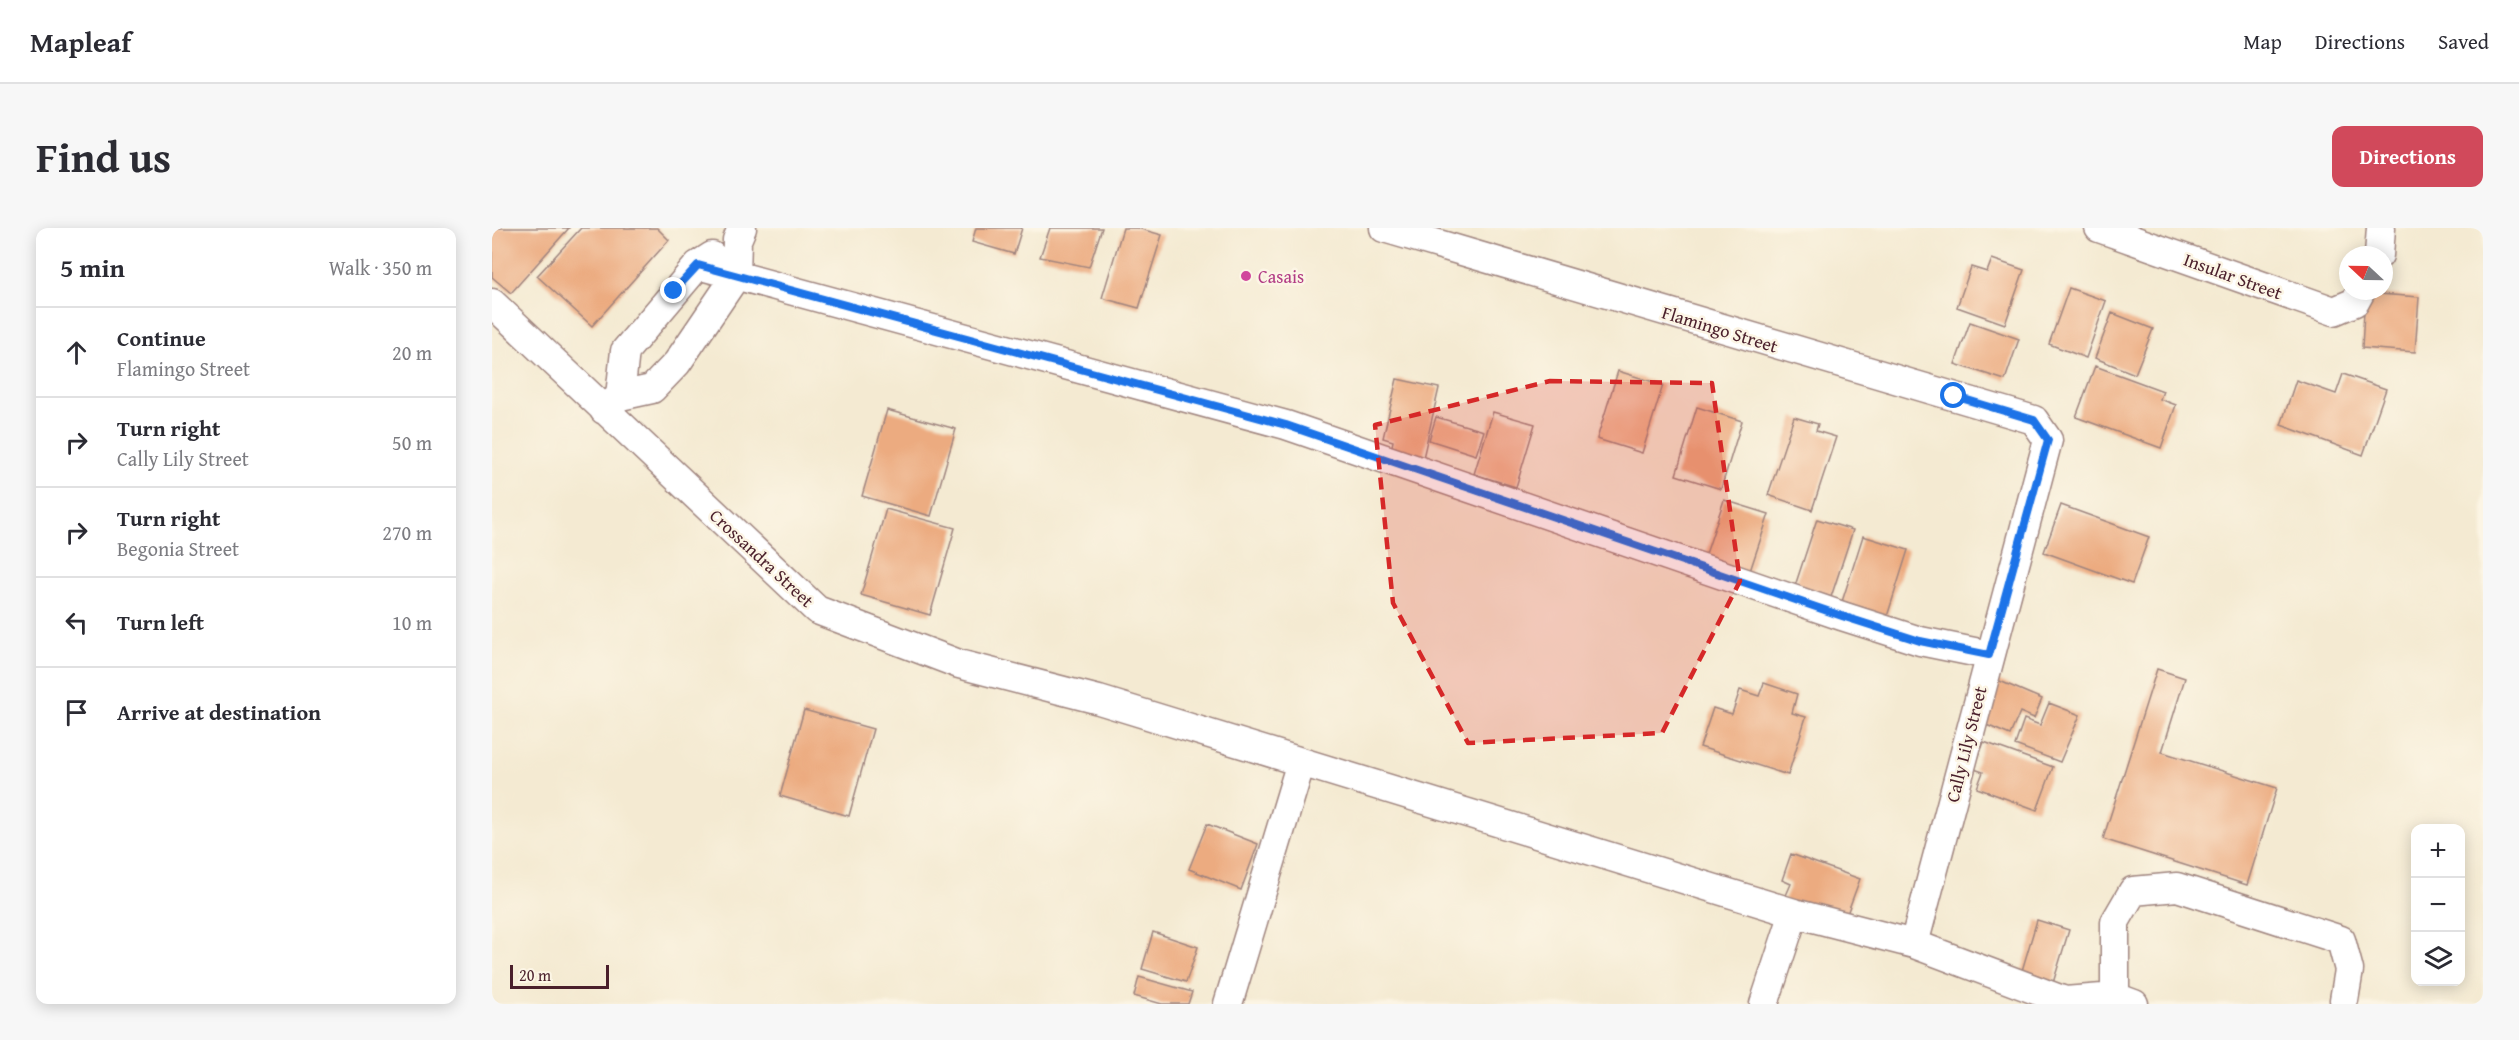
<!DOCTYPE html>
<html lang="en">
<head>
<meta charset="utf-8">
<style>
	body { margin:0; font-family:"Gentium Book Plus",serif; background:#f7f7f7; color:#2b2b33 }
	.controls { position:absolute; right:18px; bottom:18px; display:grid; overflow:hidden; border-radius:12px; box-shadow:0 3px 15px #0003 }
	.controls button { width:54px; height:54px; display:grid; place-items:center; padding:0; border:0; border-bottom:2px solid #e1e1e2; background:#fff; color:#2b2b33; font:30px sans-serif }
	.compass { position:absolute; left:1847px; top:18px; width:54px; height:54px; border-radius:50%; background:#fff; box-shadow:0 3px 15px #0003; rotate:292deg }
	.scale { position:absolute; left:18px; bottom:15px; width:99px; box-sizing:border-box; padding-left:6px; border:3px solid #4a1f2b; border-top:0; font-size:16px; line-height:21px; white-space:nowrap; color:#4a1f2b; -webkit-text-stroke:4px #fcf5e5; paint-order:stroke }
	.stop { position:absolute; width:18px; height:18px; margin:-14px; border:4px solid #1a73e8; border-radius:50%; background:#fff }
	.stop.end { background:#1a73e8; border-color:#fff; box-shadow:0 2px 6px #0008 }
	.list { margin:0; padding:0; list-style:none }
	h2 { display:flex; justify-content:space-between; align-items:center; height:78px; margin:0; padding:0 24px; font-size:26px }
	h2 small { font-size:20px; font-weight:400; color:#7c7c81 }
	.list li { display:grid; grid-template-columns:39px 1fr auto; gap:18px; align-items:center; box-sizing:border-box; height:90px; padding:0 24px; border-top:2px solid #e1e1e2 }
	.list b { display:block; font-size:22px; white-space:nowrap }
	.list p { margin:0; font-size:20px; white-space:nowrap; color:#7c7c81 }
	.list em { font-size:20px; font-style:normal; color:#7c7c81 }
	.icon { flex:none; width:33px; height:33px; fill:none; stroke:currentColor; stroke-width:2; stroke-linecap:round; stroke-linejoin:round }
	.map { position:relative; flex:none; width:1991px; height:776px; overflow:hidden; border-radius:12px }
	header { display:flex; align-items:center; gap:36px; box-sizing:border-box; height:84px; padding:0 30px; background:#fff; border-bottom:2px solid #e1e1e2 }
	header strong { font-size:28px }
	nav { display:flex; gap:33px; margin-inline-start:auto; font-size:21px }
	.intro { display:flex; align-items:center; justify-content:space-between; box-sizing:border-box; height:144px; padding:0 36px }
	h1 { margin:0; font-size:42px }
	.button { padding:15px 27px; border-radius:12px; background:#d1495b; color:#fff; font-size:21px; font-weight:700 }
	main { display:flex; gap:36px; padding:0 36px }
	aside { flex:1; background:#fff; border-radius:12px; box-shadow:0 3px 15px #0003 }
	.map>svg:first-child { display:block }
	.building { fill:#ecab80 }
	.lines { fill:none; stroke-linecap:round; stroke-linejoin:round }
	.street-casing { stroke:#9f847e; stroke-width:31 }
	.street { stroke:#fff; stroke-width:28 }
	.route { stroke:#1a73e8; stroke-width:8 }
	.marked { fill:#d62828; fill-opacity:0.2; stroke:#d62828; stroke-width:4.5; stroke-dasharray:12 8; stroke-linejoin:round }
	.hotel-dot { fill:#d1479c; stroke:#fcf5e5; stroke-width:2 }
	.labels { text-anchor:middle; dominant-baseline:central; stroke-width:5; stroke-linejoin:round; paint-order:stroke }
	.hotel-label { font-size:18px; fill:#b23c85; stroke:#fcf5e5; text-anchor:start }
	.street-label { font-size:18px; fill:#4a1f2b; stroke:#fcf5e5 }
</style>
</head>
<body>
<header>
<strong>Mapleaf</strong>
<nav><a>Map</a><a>Directions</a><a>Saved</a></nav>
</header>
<div class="intro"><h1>Find us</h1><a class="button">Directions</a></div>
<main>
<aside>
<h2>5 min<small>Walk · 350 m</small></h2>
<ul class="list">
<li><svg class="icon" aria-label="ahead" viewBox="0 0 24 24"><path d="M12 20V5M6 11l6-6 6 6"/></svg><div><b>Continue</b><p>Flamingo Street</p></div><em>20 m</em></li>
<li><svg class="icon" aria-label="right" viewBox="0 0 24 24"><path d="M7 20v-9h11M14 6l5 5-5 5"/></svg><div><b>Turn right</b><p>Cally Lily Street</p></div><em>50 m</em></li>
<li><svg class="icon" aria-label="right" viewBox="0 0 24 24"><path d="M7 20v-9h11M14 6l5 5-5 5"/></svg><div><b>Turn right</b><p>Begonia Street</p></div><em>270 m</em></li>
<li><svg class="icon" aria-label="left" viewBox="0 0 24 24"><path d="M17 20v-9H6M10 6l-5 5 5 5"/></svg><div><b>Turn left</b></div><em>10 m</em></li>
<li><svg class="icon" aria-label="arrive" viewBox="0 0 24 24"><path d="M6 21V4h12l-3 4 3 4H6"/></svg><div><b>Arrive at destination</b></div></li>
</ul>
</aside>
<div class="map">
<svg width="1991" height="776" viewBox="0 0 1991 776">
	<rect width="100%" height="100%" fill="#fcf5e5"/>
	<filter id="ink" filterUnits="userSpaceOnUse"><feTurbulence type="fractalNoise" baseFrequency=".0167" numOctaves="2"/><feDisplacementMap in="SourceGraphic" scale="12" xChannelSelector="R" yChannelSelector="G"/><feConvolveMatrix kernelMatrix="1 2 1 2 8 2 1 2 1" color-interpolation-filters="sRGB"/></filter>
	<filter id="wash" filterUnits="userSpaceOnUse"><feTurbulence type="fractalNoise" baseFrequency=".008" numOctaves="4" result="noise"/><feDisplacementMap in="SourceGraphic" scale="24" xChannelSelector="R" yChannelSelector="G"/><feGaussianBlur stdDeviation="1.35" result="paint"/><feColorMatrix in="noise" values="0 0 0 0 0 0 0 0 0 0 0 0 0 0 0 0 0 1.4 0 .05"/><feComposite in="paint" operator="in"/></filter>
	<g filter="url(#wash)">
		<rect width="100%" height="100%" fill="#f4ead2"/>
		<g id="blocks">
			<path class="building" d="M0,0H77L19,65L0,49Z
				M89,0H165L177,12L100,98L45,48Z
				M484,0H530L522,26L480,14Z
				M558,0H610L597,39L548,29Z
				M631,0H645L670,7L647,80L610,70Z
				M1500,31L1532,42L1513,96L1465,79L1479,39L1495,44Z
				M1577,60L1614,73L1594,130L1557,116Z
				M1873,65L1927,69L1923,124L1870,120Z
				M1620,85L1661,101L1643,146L1603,130Z
				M1478,94L1527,111L1513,152L1463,136Z
				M1603,138L1671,163L1668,171L1684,177L1669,220L1584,189Z
				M1126,143L1171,157L1150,225L1105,211Z
				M1851,146L1894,161L1871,227L1789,197L1804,152L1844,166Z
				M905,151L947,160L931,230L899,223L901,213L891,210Z
				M1205,179L1250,193L1229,261L1184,247Z
				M395,182L464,201L439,288L370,268Z
				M1001,184L1043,196L1024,259L982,246Z
				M944,189L992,203L984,227L937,212Z
				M1302,189L1326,196L1324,203L1344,209L1320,282L1276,267Z
				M1232,272L1277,286L1255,352L1210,338Z
				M1569,277L1657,309L1640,356L1552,324Z
				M394,281L463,300L438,387L369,367Z
				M1325,291L1361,302L1339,369L1303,358Z
				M1371,308L1416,322L1393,395L1348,380Z
				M1665,441L1693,450L1670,524L1785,560L1755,657L1611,611Z
				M1503,451L1550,471L1542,490L1528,484L1518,507L1485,493Z
				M1272,455L1305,466L1300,485L1314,489L1296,547L1208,519L1221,480L1240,486L1248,462L1267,468Z
				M1557,475L1588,487L1568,534L1523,517L1532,491L1548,497Z
				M312,482L381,501L357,588L288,568Z
				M1492,514L1561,539L1545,582L1485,560L1491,544L1482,541Z
				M715,596L766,616L749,662L697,641Z
				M1299,626L1368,651L1352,694L1292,672L1299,656L1290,652Z
				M1545,692L1577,702L1561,755L1529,746Z
				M661,704L706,719L694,754L650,741Z
				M647,749L700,764L696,776H670L642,768Z"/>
		</g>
	</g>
	<g filter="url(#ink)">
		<use href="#blocks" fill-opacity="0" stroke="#9f847e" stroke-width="1.5"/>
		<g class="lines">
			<defs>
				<path id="street" d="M892,0L1542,192L1556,212L1422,716
					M1607,0L1842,83L1863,74L1869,63
					M1887,27L1889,0
					M206,37L794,197L1350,388L1428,413L1497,427
					M0,75L325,382L467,436L607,472L1302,685L1422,716L1573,773L1623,769L1642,776
					M128,168L133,123L206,37L220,28
					M112,182L128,168L160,161L185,135L244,48L245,12L250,0
					M1623,769V694L1641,663L1685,659L1849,712L1857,742L1852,772
					M736,776L809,534
					M1272,776L1302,685"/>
			</defs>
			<use href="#street" class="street-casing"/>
			<use href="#street" class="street"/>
		</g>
	</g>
	<g class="lines" filter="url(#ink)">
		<path class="route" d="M182,63L206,37L794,197L1350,388L1428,413L1497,427L1556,212L1542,192L1462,168"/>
	</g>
	<path class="marked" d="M1058,153L1220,155L1248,353L1170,505L976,515L901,375L883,197Z"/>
	<circle class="hotel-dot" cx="754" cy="48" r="6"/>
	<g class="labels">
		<g class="hotel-label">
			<text x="766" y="48">Casais</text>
		</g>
		<g class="street-label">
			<text transform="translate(1741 48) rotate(20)">Insular Street</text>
			<text transform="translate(1228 101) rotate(17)">Flamingo Street</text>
			<text transform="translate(270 330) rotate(43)">Crossandra Street</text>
			<text transform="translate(1474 516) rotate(-76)">Cally Lily Street</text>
		</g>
	</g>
</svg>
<div class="controls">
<button>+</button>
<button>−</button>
<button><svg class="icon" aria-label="layers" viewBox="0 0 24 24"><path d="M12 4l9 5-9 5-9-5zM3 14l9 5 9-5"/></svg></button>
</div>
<svg class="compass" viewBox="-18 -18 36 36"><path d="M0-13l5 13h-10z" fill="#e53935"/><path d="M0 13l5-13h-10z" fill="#7c7c81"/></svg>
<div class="scale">20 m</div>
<div class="stop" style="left:1462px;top:168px"></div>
<div class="stop end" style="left:182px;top:63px"></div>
</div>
</main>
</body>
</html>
